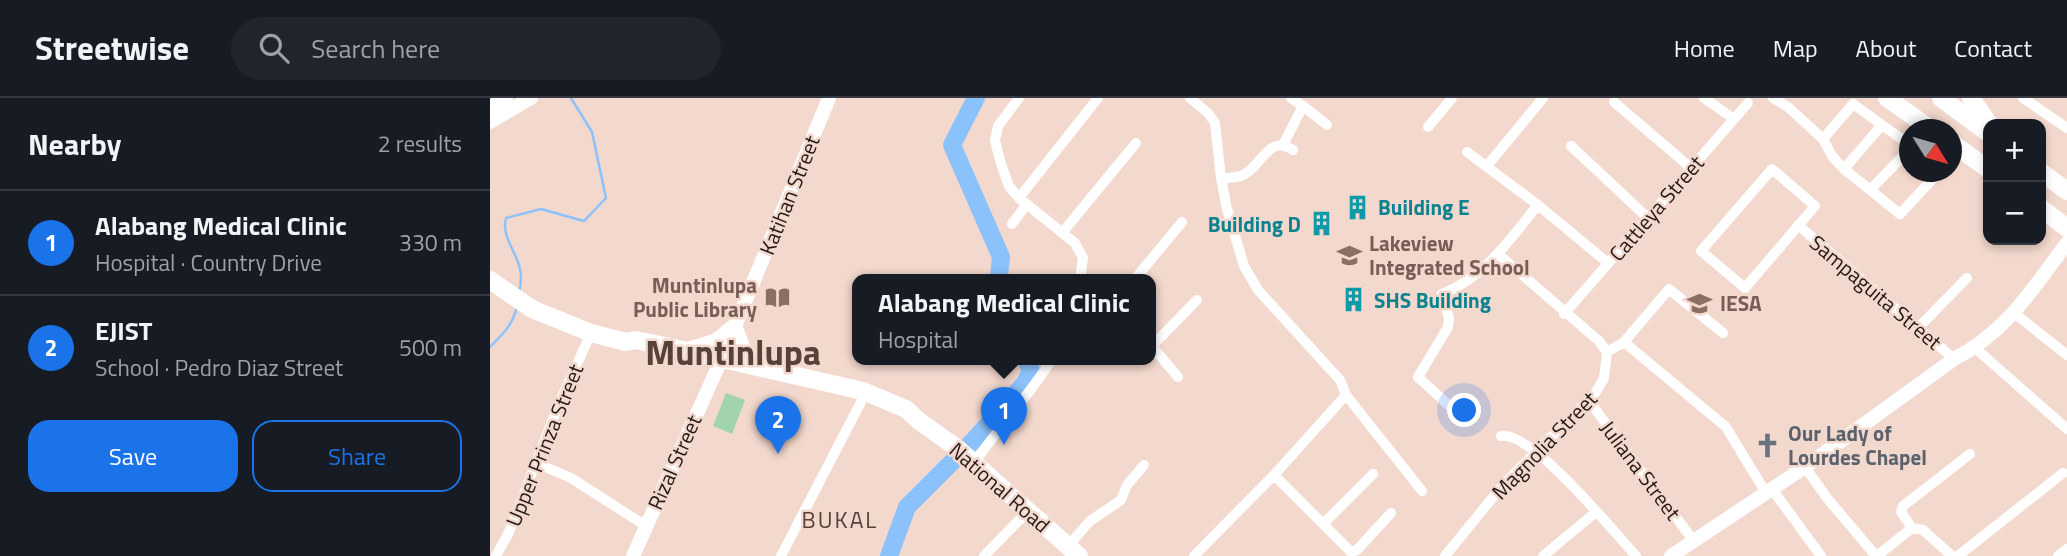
<!DOCTYPE html>
<html lang="en">
<head>
<meta charset="utf-8">
<style>
	body { margin:0; font-family:"Titillium Web",sans-serif; background:#20242c; color:#f1f3f6 }
	.controls { position:absolute; right:21px; top:21px; display:grid; overflow:hidden; border-radius:14px; box-shadow:0 4px 10px #0003 }
	.controls button { width:63px; height:63px; display:grid; place-items:center; padding:0; border:0; border-bottom:2px solid #363941; background:#171b24; color:#f1f3f6; font:35px sans-serif }
	.compass { position:absolute; left:1409px; top:21px; width:63px; height:63px; border-radius:50%; background:#171b24; box-shadow:0 4px 10px #0003; rotate:127deg }
	.you { position:absolute; left:975px; top:313px; width:24px; height:24px; margin:-18px; border:5px solid #fff; border-radius:50%; background:#1a73e8; box-shadow:0 0 0 10px #1a73e833 }
	.badge { display:grid; place-items:center; width:46px; height:46px; border-radius:50%; background:#1a73e8; color:#fff; font-size:23px; font-weight:700 }
	.pin { position:absolute; translate:-50% -58px; filter:drop-shadow(0 2px 4px #0008) }
	.pin::after { content:''; position:absolute; top:37px; width:24px; height:21px; background:inherit; clip-path:polygon(0 0,100% 0,50% 100%) }
	.popup { position:absolute; left:362px; top:176px; width:304px; height:91px; box-sizing:border-box; display:grid; place-content:center; border-radius:14px; background:#171b24; filter:drop-shadow(0 2px 5px #0005); font-size:23px; white-space:nowrap; color:#9ea1a6 }
	.popup b { font-size:26px; color:#f1f3f6 }
	.popup::after { content:''; position:absolute; left:50%; top:100%; margin-left:-14px; border:14px solid transparent; border-top-color:#171b24 }
	.list { margin:0; padding:0; list-style:none }
	h2 { display:flex; justify-content:space-between; align-items:center; height:91px; margin:0; padding:0 28px; font-size:30px }
	h2 small { font-size:23px; font-weight:400; color:#9ea1a6 }
	.list li { display:grid; grid-template-columns:46px 1fr auto; gap:21px; align-items:center; box-sizing:border-box; height:105px; padding:0 28px; border-top:2px solid #363941 }
	.list b { display:block; font-size:26px; white-space:nowrap }
	.list p { margin:0; font-size:23px; white-space:nowrap; color:#9ea1a6 }
	.list em { font-size:23px; font-style:normal; color:#9ea1a6 }
	.actions { display:flex; gap:14px; padding:21px 28px }
	.actions a { flex:1; padding:16px 0; border:2px solid #1a73e8; border-radius:21px; text-align:center; font-size:24px; color:#1a73e8 }
	.actions .main { background:#1a73e8; color:#fff }
	.icon { flex:none; width:38px; height:38px; fill:none; stroke:currentColor; stroke-width:2; stroke-linecap:round; stroke-linejoin:round }
	.map { position:relative; flex:none; width:1577px; height:458px; overflow:hidden }
	header { display:flex; align-items:center; gap:42px; box-sizing:border-box; height:98px; padding:0 35px; background:#171b24; border-bottom:2px solid #363941 }
	header strong { font-size:33px }
	nav { display:flex; gap:38px; margin-inline-start:auto; font-size:24px }
	.search { width:490px; height:63px; background:#20242c; display:flex; align-items:center; gap:18px; box-sizing:border-box; padding:0 24px; border-radius:38px; color:#9ea1a6; font-size:26px }
	main { display:flex }
	aside { flex:1; background:#171b24 }
	.map>svg:first-child { display:block }
	.green { fill:#a1d3af }
	.lines { fill:none; stroke-linecap:round; stroke-linejoin:round }
	.stream { stroke:#8cc2fb; stroke-width:2.5 }
	.river { stroke:#8cc2fb; stroke-width:18 }
	.street { stroke:#fff; stroke-width:10 }
	.secondary { stroke:#fff; stroke-width:14 }
	.highway { stroke:#fff; stroke-width:18 }
	.labels { text-anchor:middle; dominant-baseline:central; stroke-width:5; stroke-linejoin:round; paint-order:stroke }
	.street-label { font-size:21px; fill:#221915; stroke:#f3d8cd }
	.culture-label { font-size:21px; font-weight:bold; fill:#0d838f; stroke:#f3d8cd; text-anchor:start }
	.education-label { font-size:21px; font-weight:bold; fill:#785e54; stroke:#f3d8cd; text-anchor:start }
	.worship-label { font-size:21px; font-weight:bold; fill:#5b616d; stroke:#f3d8cd; text-anchor:start }
	.neighbourhood-label { font-size:23px; letter-spacing:2px; fill:#574239; stroke:#f3d8cd }
	.town-label { font-size:35px; font-weight:bold; fill:#574239; stroke:#f3d8cd }
</style>
</head>
<body>
<header>
<strong>Streetwise</strong>
<div class="search"><svg class="icon" aria-label="search" viewBox="0 0 24 24"><circle cx="10" cy="10" r="6"/><path d="M15 15l6 6"/></svg>Search here</div>
<nav><a>Home</a><a>Map</a><a>About</a><a>Contact</a></nav>
</header>
<main>
<aside>
<h2>Nearby<small>2 results</small></h2>
<ul class="list">
<li><span class="badge">1</span><div><b>Alabang Medical Clinic</b><p>Hospital · Country Drive</p></div><em>330 m</em></li>
<li><span class="badge">2</span><div><b>EJIST</b><p>School · Pedro Diaz Street</p></div><em>500 m</em></li>
</ul>
<div class="actions"><a class="main">Save</a><a>Share</a></div>
</aside>
<div class="map">
<svg width="1577" height="458" viewBox="0 0 1577 458">
	<rect width="100%" height="100%" fill="#f3d8cd"/>
	<path class="green" d="M236,295L255,302L242,336L223,328Z"/>
	<g class="lines">
		<path class="stream" d="M29,195C31,186 32,179 30,171C26,153 11,138 16,120L51,111L94,123L116,100L102,34L81,0
			M0,249C13,236 23,227 27,208"/>
		<path class="river" d="M486,0L462,47L511,159L509,178L507,181
			M399,458L417,409L484,342L535,285L541,273L536,261"/>
		<path class="street" d="M529,0L508,28L505,43L511,66L519,88L529,100L585,145L593,160L590,181
			M700,0L718,15L725,25L731,80L737,111L754,168L768,192L850,282L856,297L932,393
			M801,0L813,8
			M1214,0L1244,21
			M1283,0L1298,9L1333,41L1342,58L1354,71L1410,116L1449,74
			M1533,0L1577,30
			M1124,4L1201,70
			M938,29L962,0
			M1333,41L1363,6L1420,47
			M793,47L813,8L837,27
			M1081,48L1158,120
			M977,54L1048,107L1118,165
			M997,68L1053,0
			M1282,71L1325,108L1255,190L1211,153Z
			M1354,71L1391,28
			M731,80C740,80 750,80 758,74C773,63 781,37 803,52
			M1380,92L1420,51
			M529,100L608,0
			M522,126L537,106
			M1308,127L1464,261
			M572,135L646,45
			M1008,156L1109,243L1117,254
			M645,181L692,124
			M1524,215L1577,257
			M1074,216L1258,5
			M1428,230L1477,180
			M1134,244L1236,329L1276,395
			M661,247L688,279
			M662,248L707,202
			M1485,250L1577,331
			M1099,303L1203,442
			M966,314L928,279L958,229L959,220L952,196C994,180 1020,141 1048,107
			M1011,338C1041,332 1124,434 1146,458
			M46,365L81,380L156,428
			M484,365C509,329 539,298 562,261
			M1315,369L1337,400L1386,458
			M784,377L861,454L867,452L901,415
			M1282,391L1331,458
			M833,426L883,376
			M1422,430L1411,414L1413,408L1480,356
			M1422,430L1433,432L1462,458
			M578,448L600,423L631,402L637,387L654,367
			M6,458L19,434L68,308L101,235
			M291,458L371,304
			M494,458L538,413
			M704,458L784,377L856,297
			M955,458L1013,387L1106,294L1114,280L1117,254L1134,244L1179,191L1233,235
			M1053,458L1106,414
			M1387,458L1422,430
			M1468,458L1573,375
			M1568,458L1577,451"/>
		<path class="secondary" d="M0,10L16,0
			M0,24L41,0
			M143,458L232,260L339,0
			M1181,458L1315,369L1464,261C1517,234 1543,190 1577,145"/>
		<path class="highway" d="M1397,0L1442,32
			M1451,0L1498,35
			M1481,0L1499,26
			M1462,45L1498,71
			M1551,74L1577,93
			M1551,110L1577,130
			M0,182L42,211L101,235L136,244L146,242L180,249L373,293L416,311L429,323L467,350L589,458
			M201,252L227,244L244,230L254,257L266,268"/>
	</g>
	<defs>
		<symbol id="building-bare" viewBox="-9 -9 18 18"><path d="M-4-6H4V6H1V3H-1V6H-4ZM-2.5-4.3h1.7v1.8h-1.7ZM.8-4.3h1.7v1.8H.8ZM-2.5-1h1.7V.8h-1.7ZM.8-1h1.7V.8H.8Z" fill="#0f9aa8" stroke="#f3d8cd" stroke-width="2.5" paint-order="stroke"/></symbol>
		<symbol id="school-bare" viewBox="-9 -9 18 18"><path d="M0-5L7-2L0 1L-7-2ZM-4 1L0 2.5L4 1V4Q0 6-4 4Z" fill="#8d6e63" stroke="#f3d8cd" stroke-width="2.5" paint-order="stroke"/></symbol>
		<symbol id="library-bare" viewBox="-9 -9 18 18"><path d="M-6-4Q-3-5.5-.7-3.5V5Q-3 3-6 4ZM6-4Q3-5.5 .7-3.5V5Q3 3 6 4Z" fill="#8d6e63" stroke="#f3d8cd" stroke-width="2.5" paint-order="stroke"/></symbol>
		<symbol id="church-bare" viewBox="-9 -9 18 18"><path d="M-1.2-6h2.4v3.5h3.3v2.4h-3.3V6h-2.4V-.1h-3.3v-2.4h3.3Z" fill="#6b7280" stroke="#f3d8cd" stroke-width="2.5" paint-order="stroke"/></symbol>
	</defs>
	<g fill-rule="evenodd">
		<use href="#building-bare" x="850" y="92" width="35" height="35"/>
		<use href="#building-bare" x="814" y="108" width="35" height="35"/>
		<use href="#school-bare" x="842" y="140" width="35" height="35"/>
		<use href="#library-bare" x="270" y="182" width="35" height="35"/>
		<use href="#building-bare" x="846" y="184" width="35" height="35"/>
		<use href="#school-bare" x="1192" y="188" width="35" height="35"/>
		<use href="#church-bare" x="1260" y="330" width="35" height="35"/>
	</g>
	<g class="labels">
		<g class="street-label">
			<text transform="translate(299 97) rotate(-68)">Katihan Street</text>
			<text transform="translate(1166 110) rotate(-49)">Cattleya Street</text>
			<text transform="translate(1386 194) rotate(40)">Sampaguita Street</text>
			<text transform="translate(54 347) rotate(-68)">Upper Prinza Street</text>
			<text transform="translate(1054 347) rotate(-46)">Magnolia Street</text>
			<text transform="translate(184 364) rotate(-66)">Rizal Street</text>
			<text transform="translate(1151 372) rotate(53)">Juliana Street</text>
			<text transform="translate(510 389) rotate(41)">National Road</text>
		</g>
		<g class="culture-label">
			<text x="888" y="109">Building E</text>
			<text x="811" y="126" text-anchor="end">Building D</text>
			<text x="884" y="202">SHS Building</text>
		</g>
		<g class="education-label">
			<text x="879" y="145">Lakeview<tspan x="879" dy="24">Integrated School</tspan></text>
			<text x="267" y="187" text-anchor="end">Muntinlupa<tspan x="267" dy="24">Public Library</tspan></text>
			<text x="1230" y="205">IESA</text>
		</g>
		<g class="worship-label">
			<text x="1298" y="335">Our Lady of<tspan x="1298" dy="24">Lourdes Chapel</tspan></text>
		</g>
		<g class="neighbourhood-label">
			<text x="350" y="421">BUKAL</text>
		</g>
		<g class="town-label">
			<text x="243" y="254">Muntinlupa</text>
		</g>
	</g>
</svg>
<div class="controls">
<button>+</button>
<button>−</button>
</div>
<svg class="compass" viewBox="-18 -18 36 36"><path d="M0-13l5 13h-10z" fill="#e53935"/><path d="M0 13l5-13h-10z" fill="#9ea1a6"/></svg>
<div class="you"></div>
<div class="pin badge" style="left:514px;top:347px">1</div>
<div class="popup"><b>Alabang Medical Clinic</b>Hospital</div>
<div class="pin badge" style="left:288px;top:356px">2</div>
</div>
</main>
</body>
</html>
